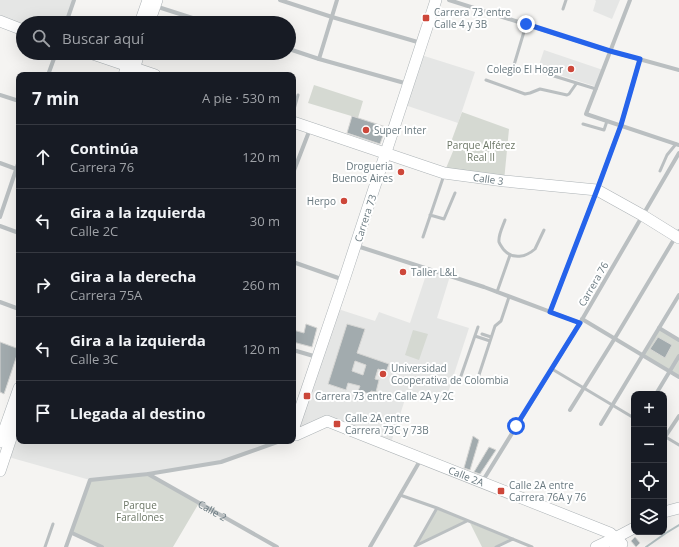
<!DOCTYPE html>
<html lang="es">
<head>
<meta charset="utf-8">
<style>
	body { margin:0; font-family:"Open Sans",sans-serif; background:#242831; color:#f1f3f6 }
	.controls { position:absolute; right:12px; bottom:12px; display:grid; overflow:hidden; border-radius:8px; box-shadow:0 4px 16px #0002 }
	.controls button { width:36px; height:36px; display:grid; place-items:center; padding:0; border:0; border-bottom:1px solid #363941; background:#171b24; color:#f1f3f6; font:20px sans-serif }
	.stop { position:absolute; width:12px; height:12px; margin:-9px; border:3px solid #2563eb; border-radius:50%; background:#fff }
	.stop.end { background:#2563eb; border-color:#fff; box-shadow:0 1px 4px #0008 }
	.list { margin:0; padding:0; list-style:none }
	h2 { display:flex; justify-content:space-between; align-items:center; height:52px; margin:0; padding:0 16px; font-size:17px }
	h2 small { font-size:13px; font-weight:400; color:#9ea1a6 }
	.list li { display:grid; grid-template-columns:26px 1fr auto; gap:12px; align-items:center; box-sizing:border-box; height:64px; padding:0 16px; border-top:1px solid #363941 }
	.list b { display:block; font-size:15px; white-space:nowrap }
	.list p { margin:0; font-size:13px; white-space:nowrap; color:#9ea1a6 }
	.list em { font-size:13px; font-style:normal; color:#9ea1a6 }
	.icon { flex:none; width:22px; height:22px; fill:none; stroke:currentColor; stroke-width:2; stroke-linecap:round; stroke-linejoin:round }
	.map { position:relative; flex:none; width:679px; height:547px; overflow:hidden }
	.search { position:absolute; background:#171b24; box-shadow:0 4px 16px #0002; left:16px; top:16px; width:280px; height:44px; display:flex; align-items:center; gap:10px; box-sizing:border-box; padding:0 14px; border-radius:22px; color:#9ea1a6; font-size:15px }
	.panel { position:absolute; background:#171b24; box-shadow:0 4px 16px #0002; left:16px; top:72px; width:280px; height:372px; border-radius:8px }
	.map>svg:first-child { display:block }
	.built { fill:#e5e6e5 }
	.green { fill:#d5d9d2 }
	.lines { fill:none; stroke-linecap:round; stroke-linejoin:round }
	.stream { stroke:#b3c0c2; stroke-width:2 }
	.building { fill:#a2abae; stroke:#d6d6d4; fill-rule:evenodd }
	.secondary-casing { stroke:#adb3b6; stroke-width:12 }
	.lane { stroke:#babfc1; stroke-width:3 }
	.street { stroke:#babfc1; stroke-width:4 }
	.secondary { stroke:#fff; stroke-width:11 }
	.route { stroke:#2563eb; stroke-width:5 }
	.poi-dot { fill:#cd473a; stroke:#fff; stroke-width:1.5 }
	.labels { text-anchor:middle; dominant-baseline:central; stroke-width:4; stroke-linejoin:round; paint-order:stroke }
	.poi-label { font-size:10px; fill:#68787f; stroke:#fff; text-anchor:start }
	.park-label { font-size:10px; fill:#6c7766; stroke:#fff }
	.street-label { font-size:10px; fill:#68787f; stroke:#fff }
</style>
</head>
<body>
<div class="map">
<svg width="679" height="547" viewBox="0 0 679 547">
	<rect width="100%" height="100%" fill="#f5f4f2"/>
	<path class="built" d="M0,0H74L66,23H23V30L0,21Z
		M595,0H620L612,19L593,11L596,1Z
		M544,50L603,70L597,87L538,68Z
		M418,54L475,72L458,123L402,104Z
		M428,269L450,276L437,318L469,328L445,402L408,390L390,446L327,421L293,436V407L299,409L335,308L375,321L379,312L410,323Z
		M19,414V441H280L221,462L90,480L5,456Z"/>
	<path class="green" d="M314,85L363,101L358,118L308,103Z
		M462,112L509,129L504,181L444,173L456,144L451,142Z
		M659,328L679,340V377L643,355Z
		M413,330L428,334L419,360L405,355Z
		M148,474L199,503L173,547H102L72,533L90,480Z
		M437,508L467,521L415,546Z
		M470,523L513,539L496,547H482Z"/>
	<g class="lines">
		<path class="stream" d="M646,547L666,533L679,525"/>
	</g>
	<path class="building" d="M352,116L386,127L380,144L347,133Z
		M306,324L317,328L312,347L293,342V330L304,333Z
		M347,324L365,329L357,353L389,364L386,372L378,369L375,379L379,380L376,392L371,391L370,394L358,391L360,386L348,383L346,390L328,384ZM355,361L366,365L363,375L352,371Z
		M658,337L672,345L665,358L650,349Z
		M0,342L19,349L4,394L0,392Z
		M473,436L479,440L470,470L464,468Z
		M489,447L496,450L480,474L474,472Z
		M635,537L640,543L636,547L631,541Z"/>
	<g class="lines">
		<defs>
			<g id="secondary">
				<path id="s2" d="M436,0L344,280L294,427L296,435L327,421L610,533L622,544L615,547"/>
				<path d="M0,21L23,30"/>
				<path d="M140,23L148,0"/>
				<path d="M149,23L157,0"/>
				<path d="M90,53L155,75"/>
				<path d="M133,73L139,53"/>
				<path d="M124,75L131,53"/>
				<path id="s3" d="M293,122L444,173L504,181L597,190L642,215L679,238"/>
				<path d="M0,442L19,388"/>
				<path d="M0,471L19,414"/>
				<path d="M664,512L679,508"/>
				<path d="M596,547L615,538L634,528"/>
			</g>
		</defs>
		<use href="#secondary" class="secondary-casing"/>
		<path class="lane" d="M563,9L566,0
			M541,72L596,89
			M511,75L526,25
			M486,80L525,94L530,93L540,89L567,95L569,94L576,84
			M293,113L298,95
			M583,124L604,130L607,121
			M660,171L667,155L676,144
			M430,215L444,219L455,193
			M505,220C503,226 498,235 499,242C500,245 502,247 504,250C513,260 526,257 535,249L544,230
			M423,237L444,175
			M497,292L510,255
			M482,334L491,337
			M475,336L490,341
			M552,369L634,418
			M461,376L478,327
			M477,381L495,326L501,321L509,297
			M664,436L679,445
			M400,495L437,508L532,547
			M416,545L437,508
			M415,546L467,521
			M45,547L53,524
			M496,547L513,539"/>
		<g class="street">
			<path d="M280,0L332,17L421,43"/>
			<path d="M449,0L610,51L679,70"/>
			<path d="M630,0L586,114L679,145"/>
			<path d="M155,6L208,23"/>
			<path d="M66,23L74,0"/>
			<path d="M289,49L319,59L408,84"/>
			<path d="M319,59L337,0"/>
			<path d="M48,75L56,53"/>
			<path d="M0,95L19,101"/>
			<path d="M0,163L19,170"/>
			<path d="M293,173L310,129"/>
			<path d="M0,217L19,161"/>
			<path d="M0,226L19,233"/>
			<path d="M357,246L484,287L580,323"/>
			<path d="M293,262L344,280"/>
			<path d="M0,302L19,309"/>
			<path d="M550,312L597,190L621,125L640,59"/>
			<path d="M582,319L679,377"/>
			<path d="M659,328L679,340"/>
			<path d="M293,350L317,357"/>
			<path d="M656,394L679,356"/>
			<path d="M570,410L615,338L679,231"/>
			<path d="M601,424L679,295"/>
			<path d="M665,437L679,416"/>
			<path id="s1" d="M148,474L277,547"/>
			<path d="M482,482L580,323L679,153"/>
			<path d="M72,533L102,547"/>
			<path d="M66,547L90,480L148,474L221,462L280,441"/>
			<path d="M370,547L421,459"/>
		</g>
		<use href="#secondary" class="secondary"/>
	</g>
	<g class="lines">
		<path class="route" d="M516,426L580,323L550,312L597,190L621,125L640,59L610,51L526,24"/>
	</g>
	<g class="poi-dot">
		<rect x="422" y="14" width="8" height="8" rx="2"/>
		<circle cx="571" cy="69" r="4"/>
		<circle cx="366" cy="130" r="4"/>
		<circle cx="401" cy="172" r="4"/>
		<circle cx="344" cy="201" r="4"/>
		<circle cx="403" cy="272" r="4"/>
		<circle cx="383" cy="374" r="4"/>
		<rect x="303" y="392" width="8" height="8" rx="2"/>
		<rect x="333" y="420" width="8" height="8" rx="2"/>
		<rect x="497" y="487" width="8" height="8" rx="2"/>
	</g>
	<g class="labels">
		<g class="poi-label">
			<text x="434" y="12">Carrera 73 entre<tspan x="434" dy="12">Calle 4 y 3B</tspan></text>
			<text x="563" y="69" text-anchor="end">Colegio El Hogar</text>
			<text x="374" y="130">Super Inter</text>
			<text x="393" y="166" text-anchor="end">Drogueria<tspan x="393" dy="12">Buenos Aires</tspan></text>
			<text x="336" y="201" text-anchor="end">Herpo</text>
			<text x="411" y="272">Taller L&amp;L</text>
			<text x="391" y="368">Universidad<tspan x="391" dy="12">Cooperativa de Colombia</tspan></text>
			<text x="315" y="396">Carrera 73 entre Calle 2A y 2C</text>
			<text x="345" y="418">Calle 2A entre<tspan x="345" dy="12">Carrera 73C y 73B</tspan></text>
			<text x="509" y="485">Calle 2A entre<tspan x="509" dy="12">Carrera 76A y 76</tspan></text>
		</g>
		<g class="park-label">
			<text x="481" y="145">Parque Alférez<tspan x="481" dy="12">Real II</tspan></text>
			<text x="140" y="505">Parque<tspan x="140" dy="12">Farallones</tspan></text>
		</g>
		<g class="street-label">
			<text stroke="none"><textPath href="#s3" startOffset="204">Calle 3</textPath></text>
			<text transform="translate(365 218) rotate(-72)">Carrera 73</text>
			<text transform="translate(593 284) rotate(-60)">Carrera 76</text>
			<text stroke="none"><textPath href="#s2" startOffset="642">Calle 2A</textPath></text>
			<text stroke="none"><textPath href="#s1" startOffset="74">Calle 2</textPath></text>
		</g>
	</g>
</svg>
<div class="controls">
<button>+</button>
<button>−</button>
<button><svg class="icon" aria-label="locate" viewBox="0 0 24 24"><circle cx="12" cy="12" r="6"/><path d="M12 2v4M12 18v4M2 12h4M18 12h4"/></svg></button>
<button><svg class="icon" aria-label="layers" viewBox="0 0 24 24"><path d="M12 4l9 5-9 5-9-5zM3 14l9 5 9-5"/></svg></button>
</div>
<div class="stop" style="left:516px;top:426px"></div>
<div class="stop end" style="left:526px;top:24px"></div>
<div class="search"><svg class="icon" aria-label="search" viewBox="0 0 24 24"><circle cx="10" cy="10" r="6"/><path d="M15 15l6 6"/></svg>Buscar aquí</div>
<section class="panel">
<h2>7 min<small>A pie · 530 m</small></h2>
<ul class="list">
<li><svg class="icon" aria-label="ahead" viewBox="0 0 24 24"><path d="M12 20V5M6 11l6-6 6 6"/></svg><div><b>Continúa</b><p>Carrera 76</p></div><em>120 m</em></li>
<li><svg class="icon" aria-label="left" viewBox="0 0 24 24"><path d="M17 20v-9H6M10 6l-5 5 5 5"/></svg><div><b>Gira a la izquierda</b><p>Calle 2C</p></div><em>30 m</em></li>
<li><svg class="icon" aria-label="right" viewBox="0 0 24 24"><path d="M7 20v-9h11M14 6l5 5-5 5"/></svg><div><b>Gira a la derecha</b><p>Carrera 75A</p></div><em>260 m</em></li>
<li><svg class="icon" aria-label="left" viewBox="0 0 24 24"><path d="M17 20v-9H6M10 6l-5 5 5 5"/></svg><div><b>Gira a la izquierda</b><p>Calle 3C</p></div><em>120 m</em></li>
<li><svg class="icon" aria-label="arrive" viewBox="0 0 24 24"><path d="M6 21V4h12l-3 4 3 4H6"/></svg><div><b>Llegada al destino</b></div></li>
</ul>
</section>
</div>
</body>
</html>
